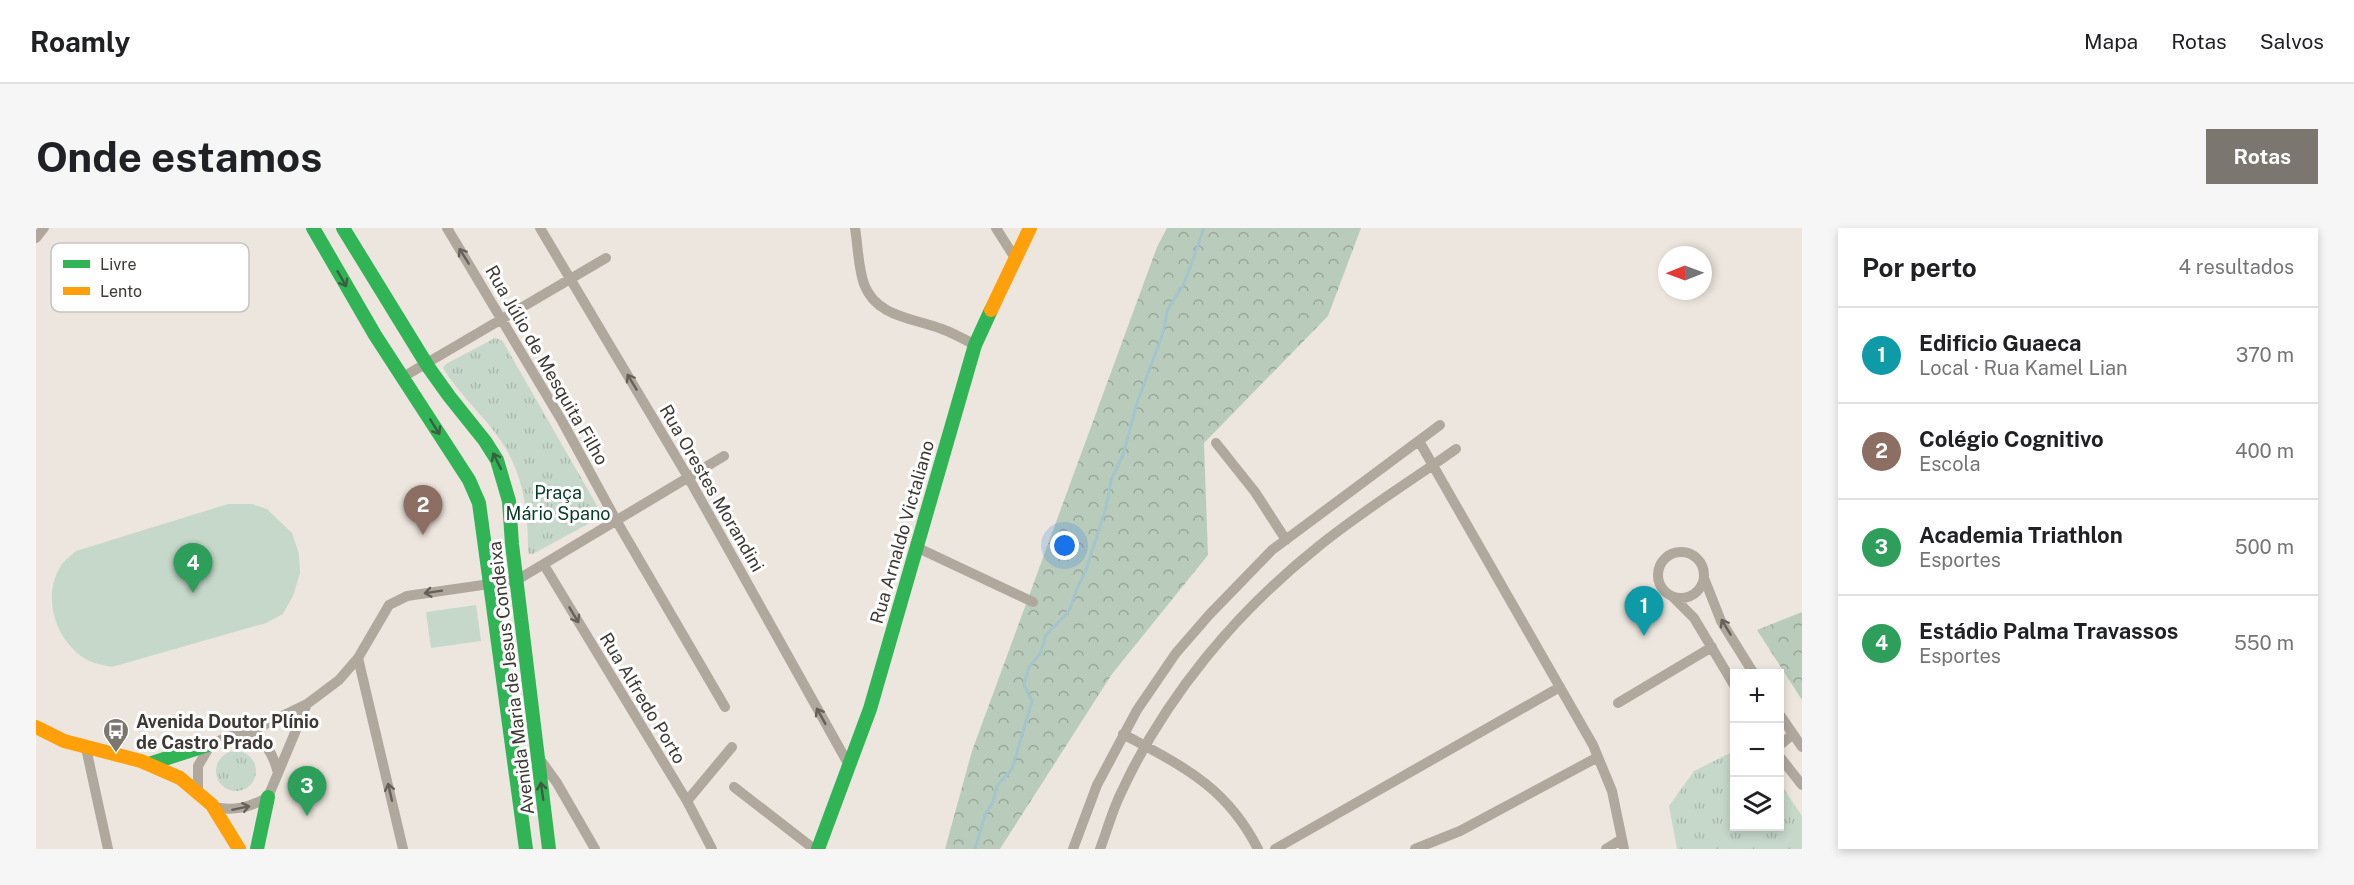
<!DOCTYPE html>
<html lang="pt">
<head>
<meta charset="utf-8">
<style>
	body { margin:0; font-family:"Public Sans",sans-serif; background:#f6f6f6; color:#202124 }
	.controls { position:absolute; right:18px; bottom:18px; display:grid; overflow:hidden; border-radius:0px; box-shadow:0 3px 9px #0003 }
	.controls button { width:54px; height:54px; display:grid; place-items:center; padding:0; border:0; border-bottom:2px solid #e0e0e0; background:#fff; color:#202124; font:30px sans-serif }
	.compass { position:absolute; left:1622px; top:18px; width:54px; height:54px; border-radius:50%; background:#fff; box-shadow:0 3px 9px #0003; rotate:269deg }
	.you { position:absolute; left:1029px; top:318px; width:21px; height:21px; margin:-15px; border:4px solid #fff; border-radius:50%; background:#1a73e8; box-shadow:0 0 0 9px #1a73e833 }
	.badge { display:grid; place-items:center; width:39px; height:39px; border-radius:50%; background:#7b7670; color:#fff; font-size:20px; font-weight:700 }
	.pin { position:absolute; translate:-50% -50px; filter:drop-shadow(0 2px 3px #0008) }
	.pin::after { content:''; position:absolute; top:32px; width:21px; height:18px; background:inherit; clip-path:polygon(0 0,100% 0,50% 100%) }
	.list { margin:0; padding:0; list-style:none }
	h2 { display:flex; justify-content:space-between; align-items:center; height:78px; margin:0; padding:0 24px; font-size:26px }
	h2 small { font-size:20px; font-weight:400; color:#757577 }
	.list li { display:grid; grid-template-columns:39px 1fr auto; gap:18px; align-items:center; box-sizing:border-box; height:96px; padding:0 24px; border-top:2px solid #e0e0e0 }
	.list b { display:block; font-size:22px; white-space:nowrap }
	.list p { margin:0; font-size:20px; white-space:nowrap; color:#757577 }
	.list em { font-size:20px; font-style:normal; color:#757577 }
	.icon { flex:none; width:33px; height:33px; fill:none; stroke:currentColor; stroke-width:2; stroke-linecap:round; stroke-linejoin:round }
	.map { position:relative; flex:none; width:1766px; height:621px; overflow:hidden; border-radius:0px }
	header { display:flex; align-items:center; gap:36px; box-sizing:border-box; height:84px; padding:0 30px; background:#fff; border-bottom:2px solid #e0e0e0 }
	header strong { font-size:28px }
	nav { display:flex; gap:33px; margin-inline-start:auto; font-size:21px }
	.intro { display:flex; align-items:center; justify-content:space-between; box-sizing:border-box; height:144px; padding:0 36px }
	h1 { margin:0; font-size:42px }
	.button { padding:15px 27px; border-radius:0px; background:#7b7670; color:#fff; font-size:21px; font-weight:700 }
	main { display:flex; gap:36px; padding:0 36px }
	aside { flex:1; background:#fff; border-radius:0px; box-shadow:0 3px 9px #0003 }
	.map>svg:first-child { display:block }
	.forest { fill:url(#forest-crowns) }
	.park { fill:url(#park-tufts) }
	.pitch { fill:#c6d8c9 }
	.lines { fill:none; stroke-linecap:round; stroke-linejoin:round }
	.stream { stroke:#a5c4cb; stroke-width:3 }
	.street { stroke:#b0a79d; stroke-width:10 }
	.fast { stroke:#30b455; stroke-width:14 }
	.slow { stroke:#ff9f0a; stroke-width:14 }
	.oneway { stroke:#666059 }
	.oneway2 { stroke:#3a5e3e }
	.labels { text-anchor:middle; dominant-baseline:central; stroke-width:6; stroke-linejoin:round; paint-order:stroke }
	.street-label { font-size:18px; fill:#3e3934; stroke:#fff }
	.park-label { font-size:18px; fill:#073c26; stroke:#fff }
	.poi-label { font-size:18px; font-weight:bold; fill:#3e3934; stroke:#fff; text-anchor:start }
	.key { fill:#fff; stroke:#c5c4c2; stroke-width:1.5 }
	.key-label { font-size:16px; fill:#3e3934 }
</style>
</head>
<body>
<header>
<strong>Roamly</strong>
<nav><a>Mapa</a><a>Rotas</a><a>Salvos</a></nav>
</header>
<div class="intro"><h1>Onde estamos</h1><a class="button">Rotas</a></div>
<main>
<div class="map">
<svg width="1766" height="621" viewBox="0 0 1766 621">
	<defs>
		<pattern id="forest-crowns" width="20" height="18" patternUnits="userSpaceOnUse" patternTransform="scale(1.5)"><rect width="20" height="18" fill="#b9ccbc"/><path d="M2 6a3 3 0 1 1 6 0M12 15a3 3 0 1 1 6 0" fill="none" stroke="#98a79a"/></pattern>
		<pattern id="park-tufts" width="24" height="20" patternUnits="userSpaceOnUse" patternTransform="scale(1.5)"><rect width="24" height="20" fill="#c6d8c9"/><path d="M3 7l-1-3M5 7V3M7 7l1-3M15 17l-1-3M17 17v-4M19 17l1-3" fill="none" stroke="#abbaad"/></pattern>
	</defs>
	<rect width="100%" height="100%" fill="#ede6de"/>
	<path class="forest" d="M1131,0H1325L1292,88L1168,215L1172,327L1076,446L964,621H909L936,523L1121,19Z
		M1766,384V472L1721,402Z"/>
	<path class="park" d="M459,110L466,112L564,283V288L561,291L497,326H493L492,322C492,284 488,249 467,216C450,189 424,168 407,140L410,136Z
		M180 543a20 20 0 1 1 40 0a20 20 0 1 1-40 0Z
		M1698,523V598H1744V555L1766,588V621H1641L1633,578L1658,543Z"/>
	<path class="pitch" d="M192,276H216L231,281L256,305L263,326L264,345L257,368L247,386L230,395L76,439C69,437 60,436 53,433C20,416 4,368 26,336C30,331 35,327 40,323Z
		M440,377L445,413L395,420L390,384Z"/>
	<g class="lines">
		<path class="stream" d="M939,621L949,587L957,574L961,558L976,541L996,473L988,457L993,439L1004,426L1010,407L1033,383L1042,358L1049,345L1070,280L1075,252L1087,227L1101,175L1127,105L1131,83L1148,56L1168,0"/>
		<path class="street" d="M411,0L526,193L580,292L689,479
			M504,0L652,249L814,539
			M819,0C822,18 822,39 828,56C840,89 877,90 906,101C917,105 928,111 939,117
			M960,0L979,30
			M0,10L8,0
			M367,149L570,30
			M1383,213L1557,517L1576,563L1588,621
			M1180,215L1219,264L1250,312
			M880,319L997,374
			M1622 347a23 23 0 1 1 46 0a23 23 0 1 1-46 0Z
			M508,337L651,573L676,621
			M1668,350L1685,393L1718,446
			M1637,369L1658,390L1698,457
			M322,430L367,621
			M1582,475L1676,419
			M1744,487L1766,519
			M211,505C230,512 237,526 242,545
			M1087,506C1146,538 1190,558 1222,621
			M1744,517L1756,507
			M50,520L72,621
			M1744,529L1766,557
			M503,530L521,555L559,621
			M698,559L778,621
			M162,563V538L175,516L192,509L211,505L271,476L303,452L322,430L353,377L371,368L481,352L688,228
			M651,573L696,519
			M177,579C198,583 213,580 232,569L271,476
			M1037,621L1061,557L1101,482L1140,425L1173,387L1236,322L1404,197
			M1064,621C1071,603 1076,583 1085,565C1129,469 1200,384 1283,318C1326,283 1375,253 1420,221
			M1239,621L1524,459
			M1379,621L1424,603L1562,529
			M1570,621L1586,611"/>
		<path class="fast" d="M277,0L339,107L433,252L443,275L490,621
			M307,0L393,140L413,168L449,213L461,232L473,273L476,316L513,621
			M116,535L175,516
			M221,621L232,569
			M782,621L834,481L939,117L955,82"/>
		<path class="slow" d="M955,82L994,0
			M0,499L28,513L105,533L144,550L176,577L203,621"/>
	</g>
	<defs><path id="oneway-shaft" d="M-6 0H5M1.5-3L5.5 0L1.5 3" fill="none" stroke-width="1.6" stroke-linecap="round" stroke-linejoin="round" transform="scale(1.5)"/></defs>
	<g class="oneway">
		<use href="#oneway-shaft" transform="translate(428 28) rotate(-122)"/>
		<use href="#oneway-shaft" transform="translate(596 154) rotate(-121)"/>
		<use href="#oneway-shaft" transform="translate(397 364) rotate(171)"/>
		<use href="#oneway-shaft" transform="translate(538 387) rotate(59)"/>
		<use href="#oneway-shaft" transform="translate(1690 399) rotate(-121)"/>
		<use href="#oneway-shaft" transform="translate(785 488) rotate(-119)"/>
		<use href="#oneway-shaft" transform="translate(354 564) rotate(-103)"/>
		<use href="#oneway-shaft" transform="translate(205 580) rotate(-12)"/>
	</g>
	<g class="oneway2">
		<use href="#oneway-shaft" transform="translate(306 51) rotate(60)"/>
		<use href="#oneway-shaft" transform="translate(399 199) rotate(58)"/>
		<use href="#oneway-shaft" transform="translate(461 233) rotate(-116)"/>
		<use href="#oneway-shaft" transform="translate(506 563) rotate(-98)"/>
	</g>
	<defs>
		<symbol id="bus-pin" viewBox="-11 -11 22 30"><path d="M0 17L-7.5 6A9.5 9.5 0 1 1 7.5 6Z" fill="#7b7670" stroke="#fff"/><path d="M-5-6H5V4H4V6H2V4H-2V6H-4V4H-5ZM-3.5-4V0h7V-4ZM-3.5 1.2v1.5H-2V1.2ZM2 1.2v1.5H3.5V1.2Z" fill="#fff"/></symbol>
	</defs>
	<g fill-rule="evenodd">
		<use href="#bus-pin" x="65" y="488" width="30" height="40"/>
	</g>
	<g class="labels">
		<g class="street-label">
			<text transform="translate(511 137) rotate(60)">Rua Júlio de Mesquita Filho</text>
			<text transform="translate(676 260) rotate(60)">Rua Orestes Morandini</text>
			<text transform="translate(866 304) rotate(-74)">Rua Arnaldo Victaliano</text>
			<text transform="translate(475 450) rotate(-97)">Avenida Maria de Jesus Condeixa</text>
			<text transform="translate(607 470) rotate(59)">Rua Alfredo Porto</text>
		</g>
		<g class="park-label">
			<text x="522" y="264">Praça<tspan x="522" dy="21">Mário Spano</tspan></text>
		</g>
		<g class="poi-label">
			<text x="100" y="493">Avenida Doutor Plínio<tspan x="100" dy="21">de Castro Prado</tspan></text>
		</g>
	</g>
	<rect x="15" y="15" width="198" height="69" rx="9" class="key"/>
	<rect x="27" y="32" width="27" height="8" fill="#30b455"/>
	<rect x="27" y="59" width="27" height="8" fill="#ff9f0a"/>
	<g class="key-label">
		<text x="64" y="42">Livre</text>
		<text x="64" y="69">Lento</text>
	</g>
</svg>
<div class="controls">
<button>+</button>
<button>−</button>
<button><svg class="icon" aria-label="layers" viewBox="0 0 24 24"><path d="M12 4l9 5-9 5-9-5zM3 14l9 5 9-5"/></svg></button>
</div>
<svg class="compass" viewBox="-18 -18 36 36"><path d="M0-13l5 13h-10z" fill="#e53935"/><path d="M0 13l5-13h-10z" fill="#757577"/></svg>
<div class="you"></div>
<div class="pin badge" style="left:1608px;top:408px;background:#0f9aa8">1</div>
<div class="pin badge" style="left:387px;top:307px;background:#8d6e63">2</div>
<div class="pin badge" style="left:271px;top:588px;background:#2e9e5b">3</div>
<div class="pin badge" style="left:157px;top:365px;background:#2e9e5b">4</div>
</div>
<aside>
<h2>Por perto<small>4 resultados</small></h2>
<ul class="list">
<li><span class="badge" style="background:#0f9aa8">1</span><div><b>Edificio Guaeca</b><p>Local · Rua Kamel Lian</p></div><em>370 m</em></li>
<li><span class="badge" style="background:#8d6e63">2</span><div><b>Colégio Cognitivo</b><p>Escola</p></div><em>400 m</em></li>
<li><span class="badge" style="background:#2e9e5b">3</span><div><b>Academia Triathlon</b><p>Esportes</p></div><em>500 m</em></li>
<li><span class="badge" style="background:#2e9e5b">4</span><div><b>Estádio Palma Travassos</b><p>Esportes</p></div><em>550 m</em></li>
</ul>
</aside>
</main>
</body>
</html>
